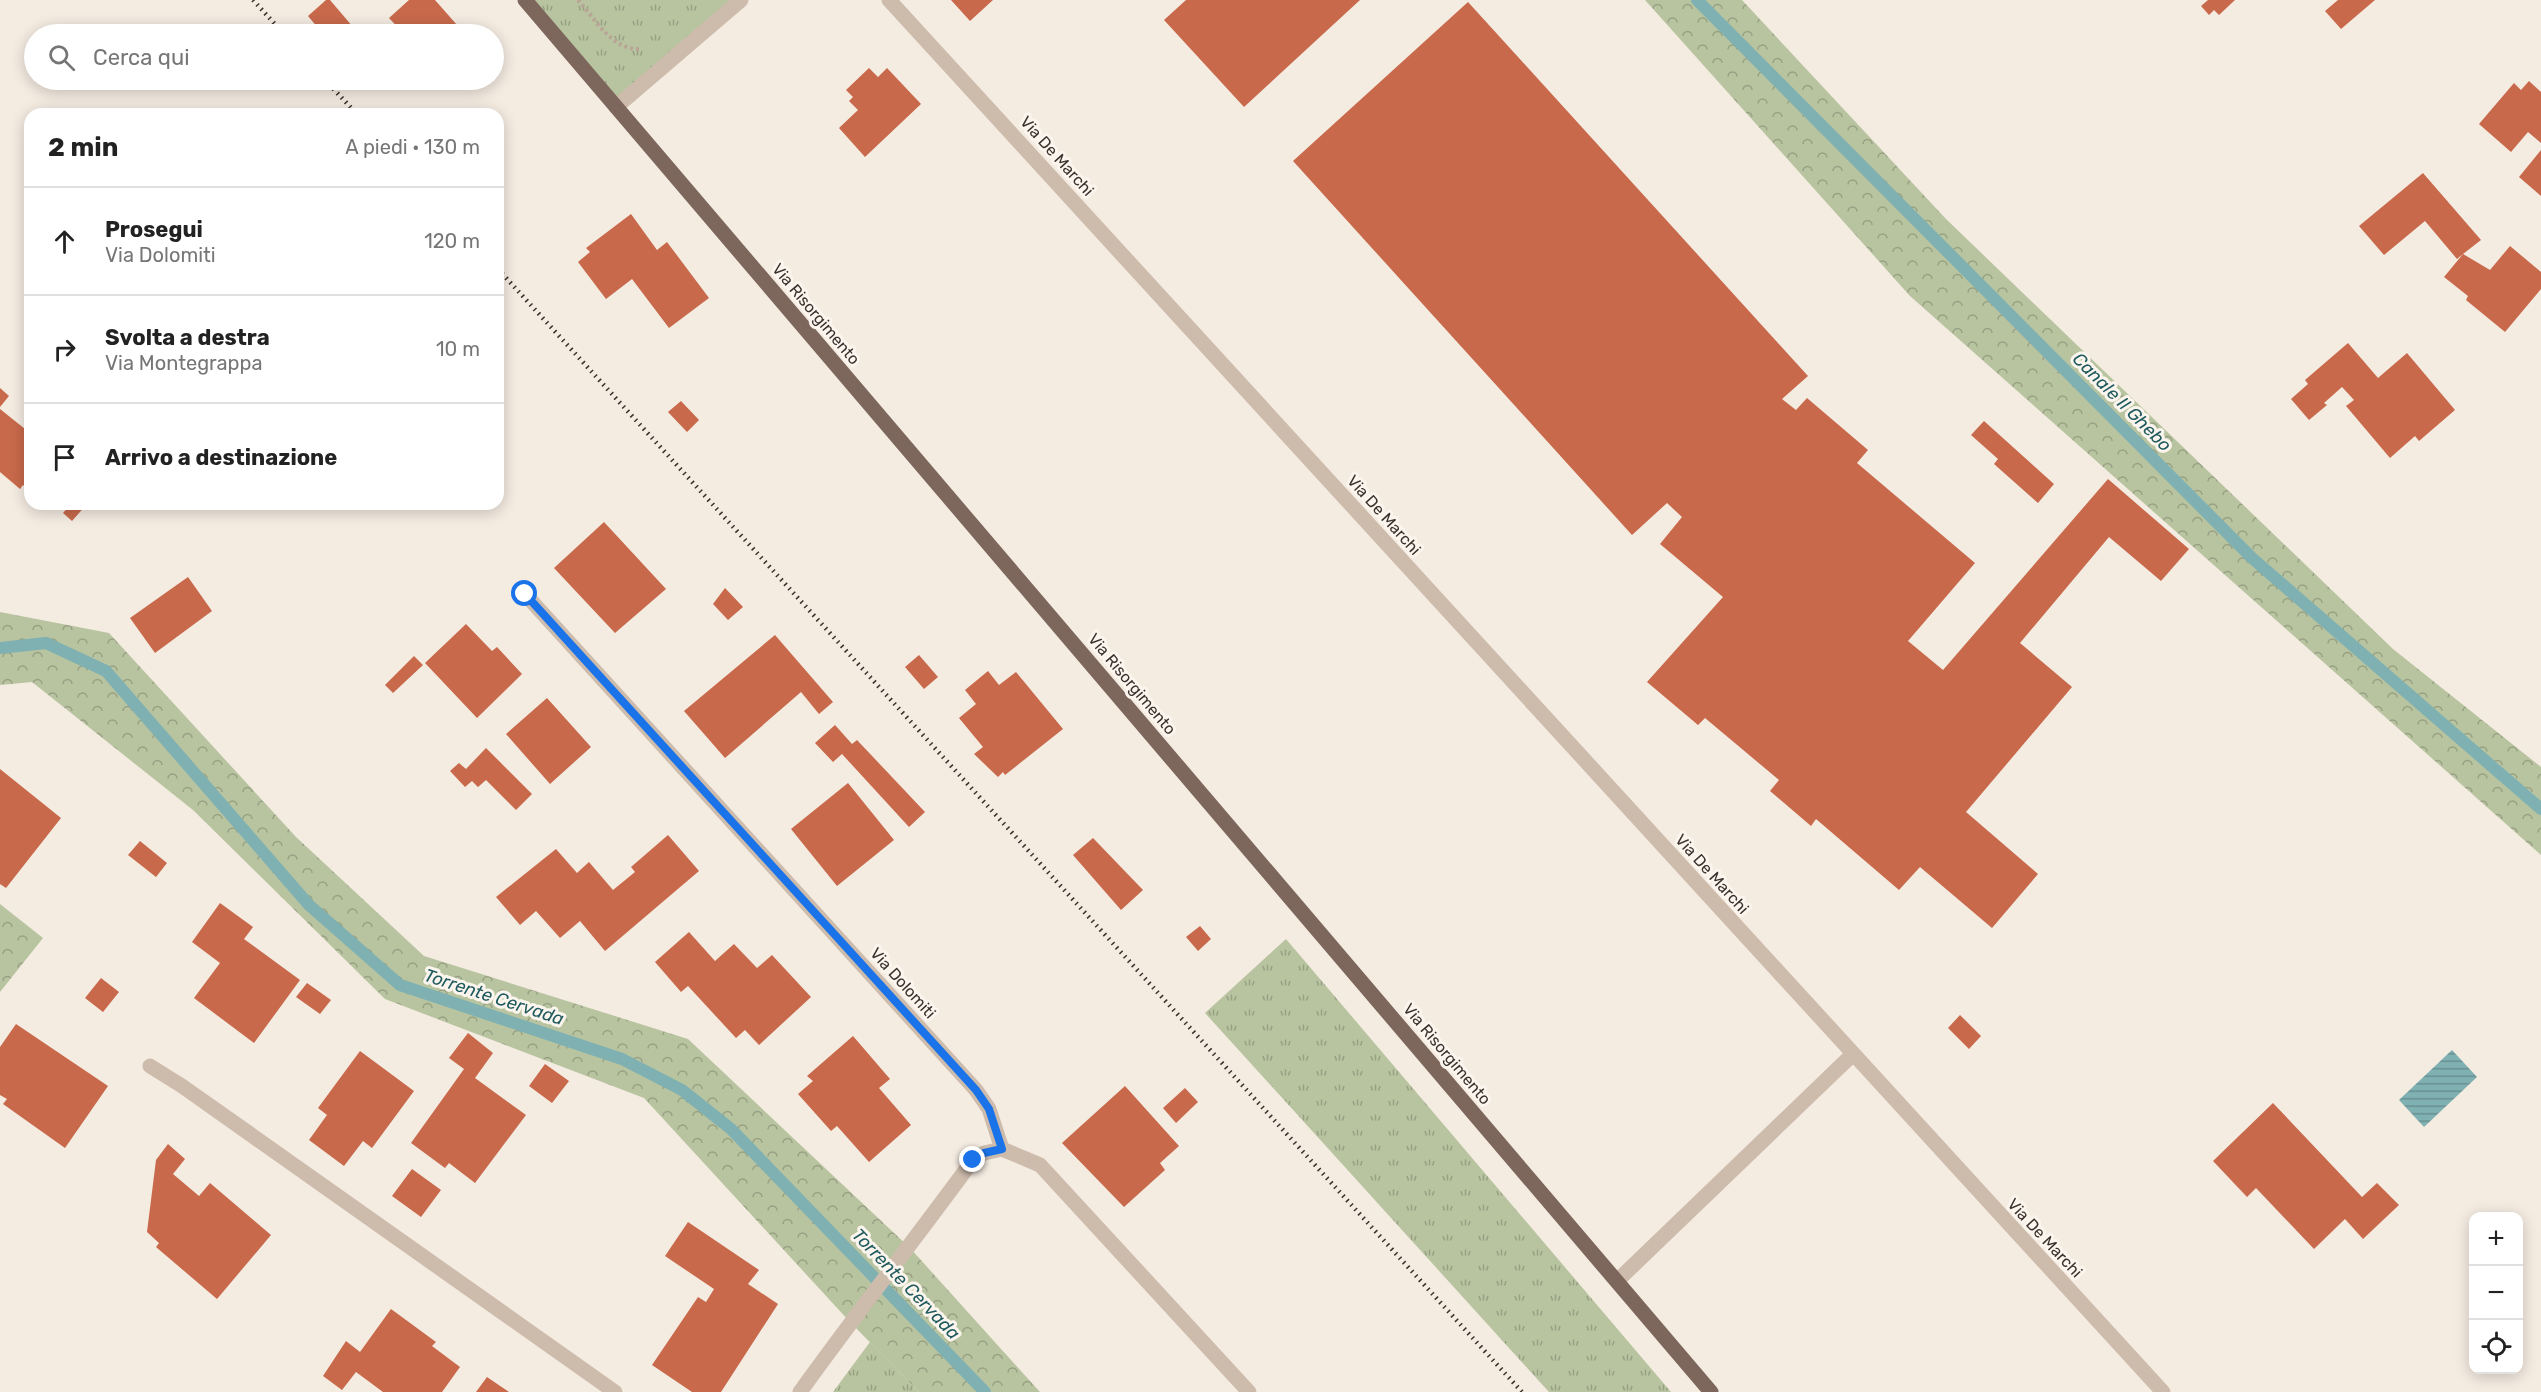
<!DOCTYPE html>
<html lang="it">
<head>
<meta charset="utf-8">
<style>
	body { margin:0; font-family:Rubik,sans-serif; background:#f6f6f6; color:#222 }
	.controls { position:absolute; right:18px; bottom:18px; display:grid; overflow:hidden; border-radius:12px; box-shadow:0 3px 15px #0003 }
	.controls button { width:54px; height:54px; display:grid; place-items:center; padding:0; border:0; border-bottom:2px solid #e0e0e0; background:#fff; color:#222; font:30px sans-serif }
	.stop { position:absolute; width:18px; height:18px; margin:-14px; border:4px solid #1a73e8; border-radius:50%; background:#fff }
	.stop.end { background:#1a73e8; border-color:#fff; box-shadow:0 2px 6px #0008 }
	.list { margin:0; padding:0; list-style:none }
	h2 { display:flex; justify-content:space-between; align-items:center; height:78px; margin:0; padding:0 24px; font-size:26px }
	h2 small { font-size:20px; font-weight:400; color:#767676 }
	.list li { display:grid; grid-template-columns:39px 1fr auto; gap:18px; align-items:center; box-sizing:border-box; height:108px; padding:0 24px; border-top:2px solid #e0e0e0 }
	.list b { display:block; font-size:22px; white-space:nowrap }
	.list p { margin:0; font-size:20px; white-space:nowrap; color:#767676 }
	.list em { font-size:20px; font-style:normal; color:#767676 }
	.icon { flex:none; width:33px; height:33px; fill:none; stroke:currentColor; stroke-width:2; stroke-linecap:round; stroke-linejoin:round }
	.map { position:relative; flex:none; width:2541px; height:1392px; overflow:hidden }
	.search { position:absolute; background:#fff; box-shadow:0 3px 15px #0003; left:24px; top:24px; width:480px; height:66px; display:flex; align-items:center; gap:15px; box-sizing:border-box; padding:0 21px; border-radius:33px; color:#767676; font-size:22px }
	.panel { position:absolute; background:#fff; box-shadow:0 3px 15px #0003; left:24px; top:108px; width:480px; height:402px; border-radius:18px }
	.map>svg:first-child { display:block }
	.grass { fill:url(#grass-tufts) }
	.forest { fill:url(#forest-crowns) }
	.water { fill:url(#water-rules) }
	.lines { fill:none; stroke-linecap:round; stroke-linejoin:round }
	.stream { stroke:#7fb0b2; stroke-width:12 }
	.building { fill:#c8694b }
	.path { stroke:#b9a596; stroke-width:4; stroke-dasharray:3 3; stroke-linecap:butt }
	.minor { stroke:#cdbbac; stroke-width:15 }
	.primary { stroke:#7d675c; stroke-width:15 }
	.rail { stroke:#3b302b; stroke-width:4.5; stroke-dasharray:1.5 4.5; stroke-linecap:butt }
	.route { stroke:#1a73e8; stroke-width:8 }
	.labels { text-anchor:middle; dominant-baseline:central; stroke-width:6; stroke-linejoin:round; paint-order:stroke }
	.street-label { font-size:16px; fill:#3b302b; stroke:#fbf5ee }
	.water-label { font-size:18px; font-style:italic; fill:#1f5a5e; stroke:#fbf5ee }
</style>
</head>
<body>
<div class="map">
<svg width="2541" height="1392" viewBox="0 0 2541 1392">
	<defs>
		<pattern id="grass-tufts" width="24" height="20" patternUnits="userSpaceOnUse" patternTransform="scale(1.5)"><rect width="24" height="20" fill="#b8c4a0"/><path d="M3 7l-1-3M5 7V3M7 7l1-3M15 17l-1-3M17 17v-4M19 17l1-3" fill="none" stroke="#97a083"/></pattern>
		<pattern id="forest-crowns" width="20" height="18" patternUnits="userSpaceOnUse" patternTransform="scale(1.5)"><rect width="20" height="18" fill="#b8c4a0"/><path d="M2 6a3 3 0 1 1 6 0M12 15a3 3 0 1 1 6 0" fill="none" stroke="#97a083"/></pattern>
		<pattern id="water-rules" width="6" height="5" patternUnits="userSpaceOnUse" patternTransform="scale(1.5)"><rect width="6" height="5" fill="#7fb0b2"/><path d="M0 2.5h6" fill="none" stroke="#699091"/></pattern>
	</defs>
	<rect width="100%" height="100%" fill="#f4ebe1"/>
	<path class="grass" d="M525,0H741L616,107Z
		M1286,939L1671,1392H1549L1205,1013Z
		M870,1342L919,1392H833Z"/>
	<path class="forest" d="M1645,0H1742L1946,219L2393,649L2541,767V855L1910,296Z
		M0,612L109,633L296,837L424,956L688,1039L910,1248L1040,1392H919L850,1322L644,1098L385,999L193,810L32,682L0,685Z
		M0,904L43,938L0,992Z"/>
	<path class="water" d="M2452,1050L2477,1077L2424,1127L2399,1100Z"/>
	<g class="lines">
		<path class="stream" d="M1697,0L2252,558L2541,809
			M0,648L46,643L106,671L309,905L400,985L622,1059L682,1090L731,1129L985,1392"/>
	</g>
	<path class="building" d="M326,0H330L359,34H323L308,16Z
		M409,0H435L457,25L449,33L451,34H404L389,18Z
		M951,0H993L970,21Z
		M1186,0H1360L1244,107L1164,20Z
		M2208,0H2235L2219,15L2214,10L2209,15L2201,6Z
		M2338,0H2375L2341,29L2325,11Z
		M1468,2L1808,376L1782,399L1796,410L1807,398L1868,450L1857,463L1975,563L1908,641L1943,670L2108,479L2189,549L2161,581L2109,537L2020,643L2072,687L1966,812L2038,874L1992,928L1920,867L1899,890L1816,819L1811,826L1770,791L1779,780L1705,718L1698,725L1647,682L1723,597L1660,544L1682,517L1667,503L1632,535L1293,161Z
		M869,68L878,77L887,68L921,104L865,157L839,128L858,110L849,101L853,97L846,90Z
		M2529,81L2541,92V143L2528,132L2511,152L2479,124L2514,83L2521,90Z
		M2541,150V196L2519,177Z
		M2423,173L2481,240L2463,254L2490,270L2510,246L2541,272V289L2505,332L2466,300L2468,296L2444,277L2463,254L2457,259L2425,221L2384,255L2359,226Z
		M631,214L657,250L667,242L709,298L669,328L632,279L606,299L578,262L590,252L586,248Z
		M2348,343L2378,378L2407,353L2455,410L2419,441L2415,436L2390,458L2346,406L2354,400L2342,387L2324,403L2327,405L2309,420L2291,399L2308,384L2305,380Z
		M0,388L9,396L0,407Z
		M681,401L699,420L687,432L668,412Z
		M0,409L25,429L30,423V491L23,485L20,489L0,472Z
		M1984,421L2054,484L2038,503L1994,464L1998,459L1971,435Z
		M71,504H87L72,521L63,513Z
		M604,522L666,589L615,633L554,568Z
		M188,577L212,611L155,653L130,618Z
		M725,588L743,607L728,620L713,604Z
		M466,624L492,651L497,647L522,674L477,718L425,663Z
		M775,635L833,702L819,714L801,692L725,758L684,711Z
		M919,655L938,677L924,689L905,667Z
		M414,656L423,665L393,693L385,685Z
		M988,671L999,685L1016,672L1063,729L1005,775L1003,772L998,777L974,754L983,747L959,718L976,704L965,690Z
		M547,698L591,747L550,784L506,734Z
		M835,725L852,744L857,740L925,812L909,827L842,754L833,762L815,743Z
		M486,748L532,794L516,810L486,780L478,787L472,781L465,787L450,771L459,763L466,769Z
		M0,769L61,818L6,888L0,884Z
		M848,783L894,840L837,886L791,829Z
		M668,835L699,871L605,951L580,921L560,938L536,911L520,925L496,897L556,849L577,873L589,862L613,890L635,872L631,867Z
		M1093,838L1143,890L1121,910L1073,855Z
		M140,841L167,863L156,877L128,855Z
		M220,903L253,927L244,939L300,980L254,1043L194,998L220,963L192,942Z
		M1200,926L1211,939L1198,951L1186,937Z
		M689,932L715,961L734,944L757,968L772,955L811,997L759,1045L745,1030L736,1038L688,986L681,992L655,962Z
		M101,978L119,992L103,1012L85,998Z
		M307,983L331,1000L320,1014L296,997Z
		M1960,1015L1981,1036L1969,1049L1948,1028Z
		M16,1024L108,1086L65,1148L3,1104L7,1099L0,1095V1047Z
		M468,1033L493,1053L475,1078L526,1115L475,1183L449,1163L445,1168L411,1143L464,1069L449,1058Z
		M853,1036L890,1079L879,1088L911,1125L869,1162L837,1126L831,1131L798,1094L813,1081L807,1076Z
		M360,1051L414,1091L372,1148L363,1141L344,1166L309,1140L327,1115L318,1108Z
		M545,1064L569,1081L552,1103L529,1086Z
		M1125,1086L1179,1146L1160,1163L1165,1170L1124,1207L1062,1143Z
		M1185,1088L1198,1102L1176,1123L1163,1108Z
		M2273,1103L2362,1197L2377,1183L2399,1205L2363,1239L2345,1219L2314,1249L2256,1188L2247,1197L2213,1161Z
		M168,1144L185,1159L173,1174L199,1196L210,1183L271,1235L217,1299L156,1247L159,1243L147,1232L156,1160Z
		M412,1169L441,1190L421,1217L392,1196Z
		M688,1222L759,1270L748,1284L778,1304L721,1392H692L652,1365L698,1297L706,1302L714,1289L665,1256Z
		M391,1309L436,1342L432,1346L460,1367L442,1392H383L356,1372L342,1390L323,1376L346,1341L360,1352Z
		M487,1377L509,1392H476Z"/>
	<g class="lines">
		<path class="path" d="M578,0C596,20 612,50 640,49"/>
		<path class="minor" d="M889,0L2163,1392
			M616,107L741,0
			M525,594L976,1090L989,1109L1002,1149
			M150,1066L182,1086L615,1392
			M1002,1149L1040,1165L1249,1392
			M1617,1281L1852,1055
			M800,1392C856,1314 916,1238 973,1160L984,1153L1002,1149"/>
		<path class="primary" d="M525,0L1711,1392"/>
		<path class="rail" d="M253,0L284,34
			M325,80L357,114
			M498,269L1522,1392"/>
	</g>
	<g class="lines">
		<path class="route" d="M525,594L976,1090L989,1109L1002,1149L984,1153L973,1160"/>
	</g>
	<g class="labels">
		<g class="street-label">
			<text transform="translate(1057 156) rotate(48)">Via De Marchi</text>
			<text transform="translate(816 314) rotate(50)">Via Risorgimento</text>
			<text transform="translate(1384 515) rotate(48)">Via De Marchi</text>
			<text transform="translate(1132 684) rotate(50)">Via Risorgimento</text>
			<text transform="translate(1712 874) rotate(48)">Via De Marchi</text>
			<text transform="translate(903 983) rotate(48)">Via Dolomiti</text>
			<text transform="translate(1447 1054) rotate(50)">Via Risorgimento</text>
			<text transform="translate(2045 1238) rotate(47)">Via De Marchi</text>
		</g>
		<g class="water-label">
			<text transform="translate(2122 402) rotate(45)">Canale Il Ghebo</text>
			<text transform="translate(494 997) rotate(18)">Torrente Cervada</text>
			<text transform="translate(906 1284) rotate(46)">Torrente Cervada</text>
		</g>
	</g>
</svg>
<div class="controls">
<button>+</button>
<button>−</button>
<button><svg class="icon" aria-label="locate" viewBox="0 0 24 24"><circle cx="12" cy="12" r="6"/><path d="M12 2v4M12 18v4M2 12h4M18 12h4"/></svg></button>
</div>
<div class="stop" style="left:525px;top:594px"></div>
<div class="stop end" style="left:973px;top:1160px"></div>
<div class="search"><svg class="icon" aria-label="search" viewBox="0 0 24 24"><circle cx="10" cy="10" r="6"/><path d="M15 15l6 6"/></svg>Cerca qui</div>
<section class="panel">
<h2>2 min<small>A piedi · 130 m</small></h2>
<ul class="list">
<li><svg class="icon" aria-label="ahead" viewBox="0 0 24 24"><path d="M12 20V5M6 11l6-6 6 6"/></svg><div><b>Prosegui</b><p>Via Dolomiti</p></div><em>120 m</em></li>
<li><svg class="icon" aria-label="right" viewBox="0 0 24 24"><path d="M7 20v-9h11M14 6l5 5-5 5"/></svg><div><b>Svolta a destra</b><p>Via Montegrappa</p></div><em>10 m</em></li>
<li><svg class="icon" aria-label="arrive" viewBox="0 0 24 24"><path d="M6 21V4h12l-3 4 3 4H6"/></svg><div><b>Arrivo a destinazione</b></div></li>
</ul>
</section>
</div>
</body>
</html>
